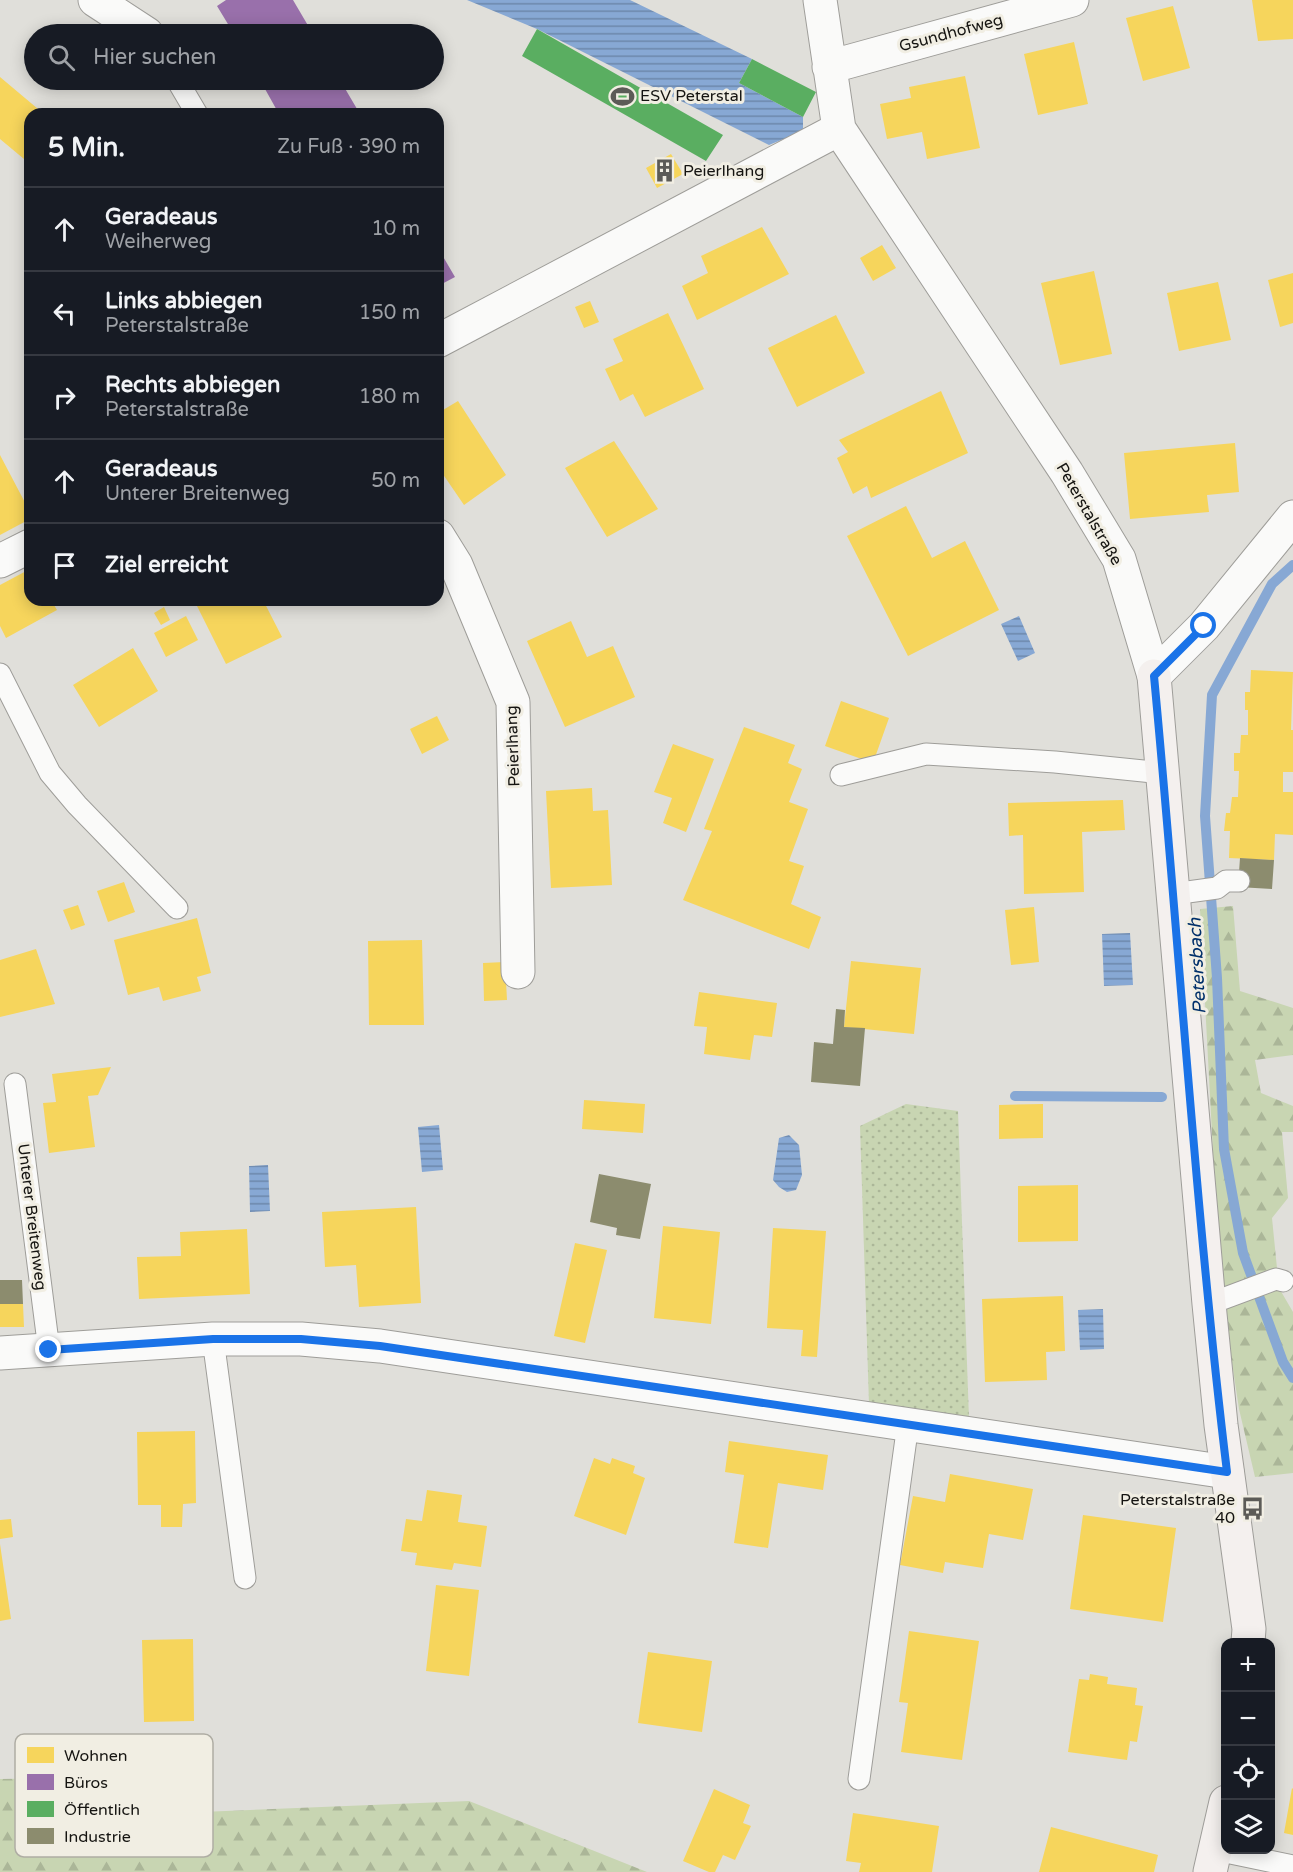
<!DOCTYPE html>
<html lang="de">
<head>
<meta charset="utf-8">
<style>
	body { margin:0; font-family:"Varela Round",sans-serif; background:#20242c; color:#f1f3f6 }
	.controls { position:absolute; right:18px; bottom:18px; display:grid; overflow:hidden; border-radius:12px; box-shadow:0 3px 15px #0003 }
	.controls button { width:54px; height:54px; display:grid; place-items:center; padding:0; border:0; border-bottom:2px solid #363941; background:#171b24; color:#f1f3f6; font:30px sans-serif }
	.stop { position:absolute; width:18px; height:18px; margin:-14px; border:4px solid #1a73e8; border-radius:50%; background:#fff }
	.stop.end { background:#1a73e8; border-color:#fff; box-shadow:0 2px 6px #0008 }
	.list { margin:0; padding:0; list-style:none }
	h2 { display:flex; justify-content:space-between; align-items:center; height:78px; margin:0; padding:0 24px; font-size:26px }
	h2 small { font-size:20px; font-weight:400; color:#9ea1a6 }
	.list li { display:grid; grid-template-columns:39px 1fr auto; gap:18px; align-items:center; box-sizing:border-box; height:84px; padding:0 24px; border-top:2px solid #363941 }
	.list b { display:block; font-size:22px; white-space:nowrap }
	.list p { margin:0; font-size:20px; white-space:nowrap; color:#9ea1a6 }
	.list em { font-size:20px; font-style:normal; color:#9ea1a6 }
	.icon { flex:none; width:33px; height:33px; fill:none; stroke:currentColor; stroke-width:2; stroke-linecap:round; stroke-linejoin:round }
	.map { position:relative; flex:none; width:1293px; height:1872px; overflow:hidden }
	.search { position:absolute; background:#171b24; box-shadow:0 3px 15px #0003; left:24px; top:24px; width:420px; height:66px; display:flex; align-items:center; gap:15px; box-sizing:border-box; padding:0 21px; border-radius:33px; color:#9ea1a6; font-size:22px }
	.panel { position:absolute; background:#171b24; box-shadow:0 3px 15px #0003; left:24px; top:108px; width:420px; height:498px; border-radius:18px }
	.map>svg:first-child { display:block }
	.grass { fill:url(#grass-dots) }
	.forest { fill:url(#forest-firs) }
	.water { fill:url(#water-rules) }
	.homes { fill:#f6d55c }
	.offices { fill:#9970ab }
	.public { fill:#5aae61 }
	.industry { fill:#8c8c6e }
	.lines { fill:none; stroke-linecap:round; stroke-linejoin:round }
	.stream { stroke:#87a8d4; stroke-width:10 }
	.lane-casing { stroke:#9e9d99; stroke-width:23 }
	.street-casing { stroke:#9e9d99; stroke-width:35 }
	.secondary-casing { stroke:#9e9d99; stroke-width:35 }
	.lane { stroke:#fafaf9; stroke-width:21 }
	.street { stroke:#fafaf9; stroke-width:33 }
	.secondary { stroke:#f4f0ee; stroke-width:33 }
	.route { stroke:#1a73e8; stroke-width:8 }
	.labels { text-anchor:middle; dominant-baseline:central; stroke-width:6; stroke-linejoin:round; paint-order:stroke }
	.street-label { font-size:16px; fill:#151411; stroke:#f1eee3 }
	.poi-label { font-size:16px; fill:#151411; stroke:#f1eee3; text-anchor:start }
	.water-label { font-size:18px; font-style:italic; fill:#00306a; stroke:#f1eee3 }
	.key { fill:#f1eee3; stroke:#afada4; stroke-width:1.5 }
	.key-label { font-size:16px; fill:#151411 }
</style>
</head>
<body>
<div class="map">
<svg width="1293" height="1872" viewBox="0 0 1293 1872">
	<defs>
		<pattern id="grass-dots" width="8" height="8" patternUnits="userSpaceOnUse" patternTransform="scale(1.5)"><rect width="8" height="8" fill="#c8d5b2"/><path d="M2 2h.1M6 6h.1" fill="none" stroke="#abb698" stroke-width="1.8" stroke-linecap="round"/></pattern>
		<pattern id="forest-firs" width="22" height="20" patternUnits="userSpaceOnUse" patternTransform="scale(1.5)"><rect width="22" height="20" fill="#c8d5b2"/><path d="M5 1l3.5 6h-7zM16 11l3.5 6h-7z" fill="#abb698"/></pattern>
		<pattern id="water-rules" width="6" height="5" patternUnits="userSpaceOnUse" patternTransform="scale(1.5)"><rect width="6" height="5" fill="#87a8d4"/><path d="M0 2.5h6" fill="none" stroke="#6d88ab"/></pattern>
	</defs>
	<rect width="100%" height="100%" fill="#e0dfda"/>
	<path class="grass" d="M906,1104L958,1111L969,1419L869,1404L860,1126Z"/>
	<path class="forest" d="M1233,906L1240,991L1293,1008V1055L1255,1060L1261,1093L1293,1106V1132H1282L1288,1198L1272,1218L1279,1288L1293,1312V1473L1255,1477L1239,1409L1220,1283L1200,909Z
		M129,1777L201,1812L469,1801L647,1872H0V1779Z"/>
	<path class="water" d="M467,0H630L752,59L739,83L803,117V131L769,145L537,29Z
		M1019,616L1035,653L1018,661L1001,624Z
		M1130,933L1133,985L1104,986L1102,934Z
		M439,1125L443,1170L422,1172L418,1127Z
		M789,1135L799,1145L802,1175L796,1190L787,1192L779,1187L773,1180L779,1138Z
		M268,1165L270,1211L250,1212L249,1166Z
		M1103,1309L1104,1349L1080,1350L1078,1310Z"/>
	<path class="homes" d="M1252,0H1293V39L1258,41Z
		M1173,6L1190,68L1143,81L1126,18Z
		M1074,42L1088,104L1038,115L1024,54Z
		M965,76L980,148L927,159L922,132L887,139L880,104L911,98L909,87Z
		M0,77L44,114H30V164L0,139Z
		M671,154L683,174L657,188L646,168Z
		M762,227L789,274L697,320L682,286L708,273L701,256Z
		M882,245L896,268L873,281L860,258Z
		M1094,271L1112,354L1060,365L1041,283Z
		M1293,273V323L1280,327L1268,280Z
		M1218,282L1231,340L1179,351L1167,293Z
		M590,301L599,322L584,328L575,307Z
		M668,313L704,389L645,417L633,394L620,401L605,369L623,361L613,339Z
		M836,315L865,373L797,407L768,348Z
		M941,391L968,453L871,498L867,486L853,494L837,458L848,452L839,440Z
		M458,401L506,475L464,505L438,467V413Z
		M614,441L658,509L607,537L565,468Z
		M1235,443L1239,492L1207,495L1209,512L1130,519L1124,453Z
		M0,455L30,512V519L0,535Z
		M906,506L932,558L965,541L999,610L908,656L847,536Z
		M30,569V600H51L57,610L6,638L0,626V585Z
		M194,600H263L282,637L226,664Z
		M164,607L170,620L161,625L154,613Z
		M186,616L198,640L166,657L154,633Z
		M571,621L587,657L613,646L635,697L565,727L527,641Z
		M133,648L158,691L99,727L73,685Z
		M1251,670L1293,672L1291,730H1293V772H1283V792H1293V835L1275,834L1274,860L1229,858L1230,831H1224L1226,813H1230L1232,797H1238L1239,771H1234V753H1240L1241,735H1248V710H1245V692H1250Z
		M841,701L889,718L873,763L825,746Z
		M437,716L449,740L422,754L410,729Z
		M744,727L795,745L788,763L802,769L789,802L808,809L789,861L804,866L791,904L821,917L809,949L683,900L712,831L704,829Z
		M673,744L714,759L686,832L663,823L672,798L654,792Z
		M592,788L593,811L608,810L612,885L551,888L546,791Z
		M1123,800L1125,830L1082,832L1084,892L1024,894L1023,835L1009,836L1008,803Z
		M124,882L135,912L108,922L97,891Z
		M78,905L85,925L71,930L63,910Z
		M1034,907L1039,962L1011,965L1005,910Z
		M197,918L211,973L197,977L201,991L163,1001L159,987L128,995L114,940Z
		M422,940L424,1025H369L368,941Z
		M36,949L55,1004L0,1017V960Z
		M851,961L921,968L914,1034L844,1027Z
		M505,962L507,1000L484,1001L483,963Z
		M699,992L777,1003L772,1037L754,1035L750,1060L704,1054L707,1027L694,1026Z
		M111,1067L98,1095L88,1096L95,1147L49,1153L43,1103L56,1102L52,1074Z
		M584,1100L645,1104L643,1133L582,1129Z
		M1043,1104V1138L999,1139V1105Z
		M1078,1185V1241L1018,1242V1186Z
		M416,1207L421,1303L359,1307L356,1265L325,1267L322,1212Z
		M663,1226L720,1232L711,1324L654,1318Z
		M773,1228L826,1231L817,1357L801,1356L803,1330L767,1328Z
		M247,1229L250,1294L139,1299L137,1257L181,1256L180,1232Z
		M575,1243L607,1250L585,1343L554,1336Z
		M1063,1296L1065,1351L1046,1352L1047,1380L985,1382L982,1299Z
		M0,1304H23L24,1327H0Z
		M195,1431L196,1503L183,1504L182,1527H161V1505H138L137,1432Z
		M729,1441L828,1455L823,1490L778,1483L768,1548L734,1543L744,1475L725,1472Z
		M594,1458L610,1464L612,1458L635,1466L633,1473L645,1478L626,1535L574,1516Z
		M950,1474L1033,1489L1023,1540L989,1534L983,1568L945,1562L943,1573L900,1565L913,1496L945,1502Z
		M427,1490L462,1495L458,1522L487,1526L481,1567L454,1563L452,1570L415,1565L417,1553L401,1551L406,1519L422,1521Z
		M1083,1515L1176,1528L1163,1622L1070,1609Z
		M11,1519L13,1537L0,1539V1520Z
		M0,1544L11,1619L0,1621Z
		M436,1585L479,1590L469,1676L426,1671Z
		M909,1631L979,1641L962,1760L901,1752L908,1703L899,1702Z
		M193,1639L194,1721L144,1722L142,1640Z
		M648,1652L712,1661L702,1732L638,1723Z
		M1090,1674L1108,1677L1107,1684L1137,1688L1135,1705L1143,1706L1137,1742L1130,1741L1127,1760L1068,1752L1079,1679L1089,1680Z
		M1292,1788L1293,1789V1835L1284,1833Z
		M714,1789L750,1805L743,1823L751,1826L735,1860L723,1855L715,1872H709L683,1861Z
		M853,1813L939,1826L932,1872H859L861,1863L846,1861Z
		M1051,1827L1158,1855L1154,1872H1039Z"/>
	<path class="offices" d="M226,0H293L313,34H234L217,6Z
		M260,80H340L360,114H279Z
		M438,248L455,277L438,286Z"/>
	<path class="public" d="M537,29L723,135L706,161L522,56Z
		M752,59L816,92L803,117L739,83Z"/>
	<path class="industry" d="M1240,858L1274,860L1272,889L1238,887Z
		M836,1009L845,1010L844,1027L865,1028L860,1086L811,1082L814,1042L833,1044Z
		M599,1174L651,1184L640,1239L616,1235L617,1228L590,1222Z
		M0,1280H22L23,1304H0Z"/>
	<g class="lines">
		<path class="stream" d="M1293,565L1272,584L1212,695L1205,816L1217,978L1224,1149L1243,1253L1283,1362L1293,1378
			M1015,1096L1162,1097"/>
		<defs>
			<path id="lane" d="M177,80L197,114
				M0,674L50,773L77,805L177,908
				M841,775L926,754L1055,762L1163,773
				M1173,894L1217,888L1226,881H1239
				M15,1084L49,1350
				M1209,1304L1276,1279L1283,1281
				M213,1339L245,1578
				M859,1779L908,1424
				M1216,1850L1293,1866"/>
			<path id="street" d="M95,0L147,34
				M820,0L839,129L1067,473L1119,559L1154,676L1204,626L1293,517
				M829,67L1072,0
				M438,341L839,129
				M438,536L456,565L513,702L518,972
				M0,561L30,546
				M0,1353L213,1339H301L380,1346L1227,1472"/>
			<path id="secondary" d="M1154,676L1209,1304L1221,1425L1249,1629L1248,1642
				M1210,1872L1226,1802"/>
		</defs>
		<use href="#lane" class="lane-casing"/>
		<use href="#street" class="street-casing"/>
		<use href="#secondary" class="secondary-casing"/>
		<use href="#lane" class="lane"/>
		<use href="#street" class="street"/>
		<use href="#secondary" class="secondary"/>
	</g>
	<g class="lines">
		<path class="route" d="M49,1350L213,1339H301L380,1346L1227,1472C1195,1208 1179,941 1154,676L1204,626"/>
	</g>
	<defs>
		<symbol id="stadium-bare" viewBox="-9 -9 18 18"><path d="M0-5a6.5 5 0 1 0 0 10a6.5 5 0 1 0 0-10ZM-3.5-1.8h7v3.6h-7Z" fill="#5c5b57" stroke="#f1eee3" stroke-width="2.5" paint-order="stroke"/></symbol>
		<symbol id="building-bare" viewBox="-9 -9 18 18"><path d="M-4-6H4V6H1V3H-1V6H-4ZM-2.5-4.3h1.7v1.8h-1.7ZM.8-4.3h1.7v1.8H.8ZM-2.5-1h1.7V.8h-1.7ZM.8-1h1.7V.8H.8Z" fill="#5c5b57" stroke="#f1eee3" stroke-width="2.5" paint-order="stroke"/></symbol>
		<symbol id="bus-bare" viewBox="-9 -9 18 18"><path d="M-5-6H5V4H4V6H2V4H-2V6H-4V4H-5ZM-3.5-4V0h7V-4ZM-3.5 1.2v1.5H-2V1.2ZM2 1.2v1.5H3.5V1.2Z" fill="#5c5b57" stroke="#f1eee3" stroke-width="2.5" paint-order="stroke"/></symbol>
	</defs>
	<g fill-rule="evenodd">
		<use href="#stadium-bare" x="606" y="80" width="33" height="33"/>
		<use href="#building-bare" x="648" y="154" width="33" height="33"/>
		<use href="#bus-bare" x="1236" y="1492" width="33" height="33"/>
	</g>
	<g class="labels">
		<g class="street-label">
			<text transform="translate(951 33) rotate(-15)">Gsundhofweg</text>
			<text transform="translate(1089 514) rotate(60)">Peterstalstraße</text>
			<text transform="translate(513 746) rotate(-92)">Peierlhang</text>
			<text transform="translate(32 1217) rotate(83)">Unterer Breitenweg</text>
		</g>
		<g class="poi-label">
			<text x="640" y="96">ESV Peterstal</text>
			<text x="683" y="171">Peierlhang</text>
			<text x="1235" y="1500" text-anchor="end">Peterstalstraße<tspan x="1235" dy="18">40</tspan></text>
		</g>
		<g class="water-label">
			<text transform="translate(1197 966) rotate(-93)">Petersbach</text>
		</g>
	</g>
	<rect x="15" y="1734" width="198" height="123" rx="9" class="key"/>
	<rect x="27" y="1747" width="27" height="16" fill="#f6d55c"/>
	<rect x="27" y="1774" width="27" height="16" fill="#9970ab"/>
	<rect x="27" y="1801" width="27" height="16" fill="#5aae61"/>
	<rect x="27" y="1828" width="27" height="16" fill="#8c8c6e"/>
	<g class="key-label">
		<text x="64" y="1761">Wohnen</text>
		<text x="64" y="1788">Büros</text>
		<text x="64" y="1815">Öffentlich</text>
		<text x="64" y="1842">Industrie</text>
	</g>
</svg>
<div class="controls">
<button>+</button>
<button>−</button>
<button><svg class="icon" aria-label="locate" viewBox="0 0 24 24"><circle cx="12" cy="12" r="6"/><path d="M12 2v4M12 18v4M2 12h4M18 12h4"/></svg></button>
<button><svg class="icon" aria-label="layers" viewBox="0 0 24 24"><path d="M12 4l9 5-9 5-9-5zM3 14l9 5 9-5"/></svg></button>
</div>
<div class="stop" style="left:1204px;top:626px"></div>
<div class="stop end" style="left:49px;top:1350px"></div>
<div class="search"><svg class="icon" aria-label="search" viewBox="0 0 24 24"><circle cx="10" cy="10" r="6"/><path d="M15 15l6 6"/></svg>Hier suchen</div>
<section class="panel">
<h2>5 Min.<small>Zu Fuß · 390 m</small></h2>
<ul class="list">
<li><svg class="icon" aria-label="ahead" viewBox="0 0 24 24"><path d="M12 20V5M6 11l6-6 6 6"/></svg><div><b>Geradeaus</b><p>Weiherweg</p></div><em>10 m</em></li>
<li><svg class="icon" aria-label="left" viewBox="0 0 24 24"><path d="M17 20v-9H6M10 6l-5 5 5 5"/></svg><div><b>Links abbiegen</b><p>Peterstalstraße</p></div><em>150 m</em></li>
<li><svg class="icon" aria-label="right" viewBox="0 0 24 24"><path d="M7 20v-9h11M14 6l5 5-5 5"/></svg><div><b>Rechts abbiegen</b><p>Peterstalstraße</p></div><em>180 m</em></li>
<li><svg class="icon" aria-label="ahead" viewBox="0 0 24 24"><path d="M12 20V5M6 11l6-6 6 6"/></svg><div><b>Geradeaus</b><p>Unterer Breitenweg</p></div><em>50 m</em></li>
<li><svg class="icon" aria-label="arrive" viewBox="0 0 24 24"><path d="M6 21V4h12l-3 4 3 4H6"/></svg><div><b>Ziel erreicht</b></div></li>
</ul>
</section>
</div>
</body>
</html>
